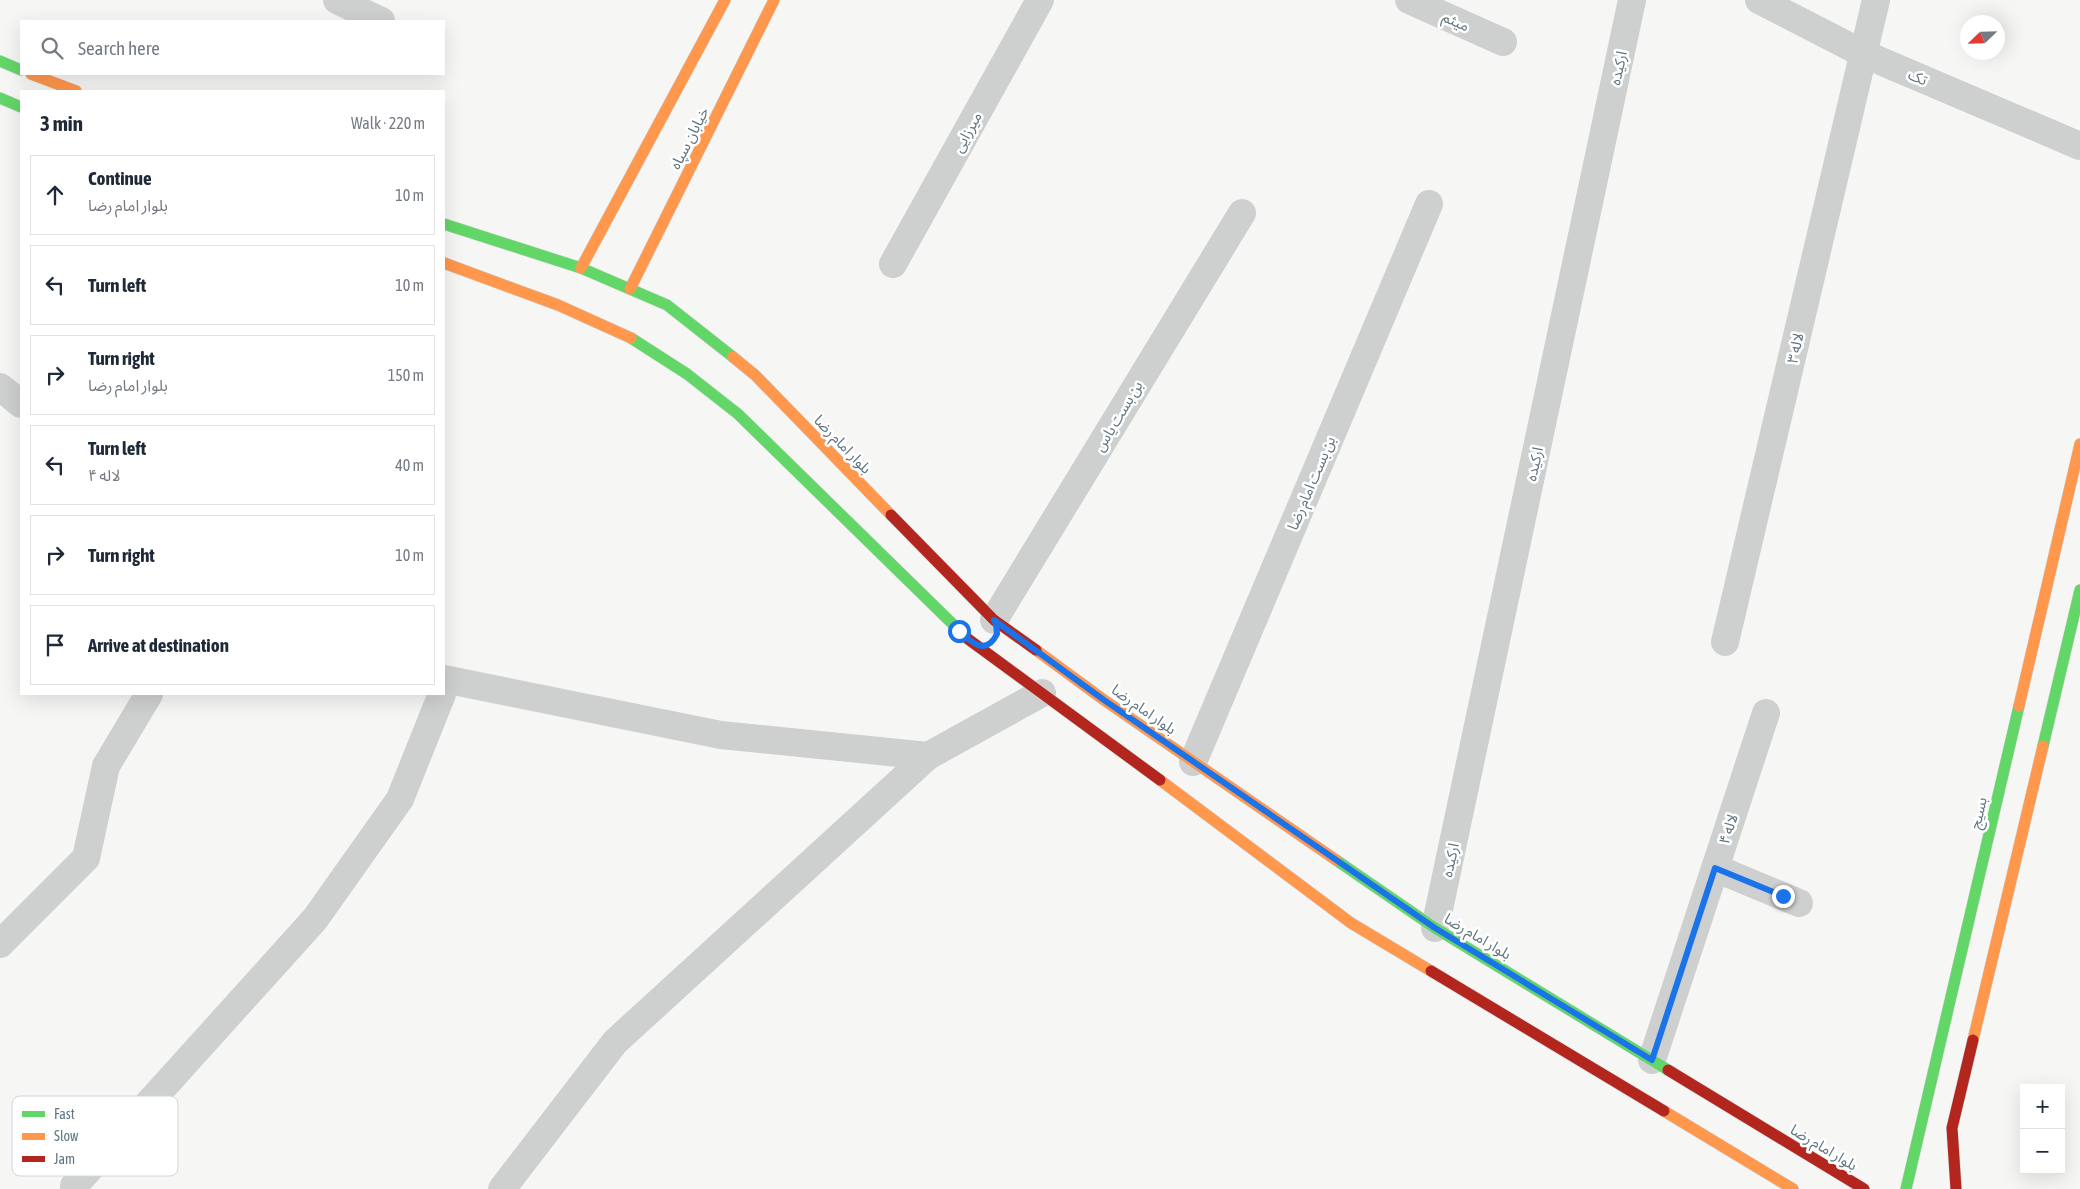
<!DOCTYPE html>
<html lang="en">
<head>
<meta charset="utf-8">
<style>
	body { margin:0; font-family:"Asap Condensed","Noto Sans Arabic",sans-serif; background:#f2f2f3; color:#1f2937 }
	.controls { position:absolute; right:15px; bottom:15px; display:grid; overflow:hidden; border-radius:0px; box-shadow:0 5px 20px #0002 }
	.controls button { width:45px; height:45px; display:grid; place-items:center; padding:0; border:0; border-bottom:1px solid #e0e1e3; background:#fff; color:#1f2937; font:25px sans-serif }
	.compass { position:absolute; left:1960px; top:15px; width:45px; height:45px; border-radius:50%; background:#fff; box-shadow:0 5px 20px #0002; rotate:247deg }
	.stop { position:absolute; width:15px; height:15px; margin:-11px; border:4px solid #1a73e8; border-radius:50%; background:#fff }
	.stop.end { background:#1a73e8; border-color:#fff; box-shadow:0 1px 5px #0008 }
	.list { margin:0; padding:0; list-style:none }
	h2 { display:flex; justify-content:space-between; align-items:center; height:65px; margin:0; padding:0 20px; font-size:21px }
	h2 small { font-size:16px; font-weight:400; color:#747a83 }
	.list li { display:grid; grid-template-columns:32px 1fr auto; gap:15px; align-items:center; box-sizing:border-box; height:80px; margin:0 10px 10px; padding:0 10px; border:1px solid #e0e1e3; border-radius:0px }
	.list b { display:block; font-size:19px; white-space:nowrap }
	.list p { margin:0; font-size:16px; white-space:nowrap; color:#747a83 }
	.list em { font-size:16px; font-style:normal; color:#747a83 }
	.icon { flex:none; width:28px; height:28px; fill:none; stroke:currentColor; stroke-width:2; stroke-linecap:round; stroke-linejoin:round }
	.map { position:relative; flex:none; width:2080px; height:1189px; overflow:hidden }
	.search { position:absolute; background:#fff; box-shadow:0 5px 20px #0002; left:20px; top:20px; width:425px; height:55px; display:flex; align-items:center; gap:12px; box-sizing:border-box; padding:0 18px; border-radius:0px; color:#747a83; font-size:19px }
	.panel { position:absolute; background:#fff; box-shadow:0 5px 20px #0002; left:20px; top:90px; width:425px; height:605px; border-radius:0px }
	.map>svg:first-child { display:block }
	.lines { fill:none; stroke-linecap:round; stroke-linejoin:round }
	.fast-casing { stroke:#d1d3d5; stroke-width:12 }
	.slow-casing { stroke:#d1d3d5; stroke-width:12 }
	.jam-casing { stroke:#d1d3d5; stroke-width:12 }
	.street { stroke:#ced0d0; stroke-width:28 }
	.fast { stroke:#63d668; stroke-width:11 }
	.slow { stroke:#ff974d; stroke-width:11 }
	.jam { stroke:#b3261e; stroke-width:11 }
	.route { stroke:#1a73e8; stroke-width:6 }
	.labels { text-anchor:middle; dominant-baseline:central; stroke-width:5; stroke-linejoin:round; paint-order:stroke }
	.street-label { font-size:15px; fill:#607681; stroke:#fff }
	.key { fill:#fff; stroke:#cfd6d9; stroke-width:1 }
	.key-label { font-size:14px; fill:#607681 }
</style>
</head>
<body>
<div class="map">
<svg width="2080" height="1189" viewBox="0 0 2080 1189">
	<rect width="100%" height="100%" fill="#f6f6f5"/>
	<g class="lines">
		<defs>
			<path id="fast" d="M0,61L21,70
				M0,98L21,107
				M444,224L581,268L667,305L733,357
				M631,338L687,374L738,414L968,639
				M2043,746L2080,590
				M1336,860L1435,928L1668,1070
				M1906,1189L2019,706"/>
			<path id="slow" d="M31,74L76,91
				M444,263L558,305L631,338
				M581,268L725,0
				M630,289L774,0
				M733,357L755,375L891,515
				M1036,650L1104,700L1336,860
				M2019,706L2080,444
				M1160,780L1351,923L1431,971
				M1973,1040L2043,746
				M1664,1111L1793,1189"/>
			<path id="jam" d="M891,515L994,620L1036,650
				M968,639L1160,780
				M1431,971L1664,1111
				M1668,1070L1864,1189
				M1956,1189L1952,1128L1973,1040"/>
		</defs>
		<use href="#fast" class="fast-casing"/>
		<use href="#slow" class="slow-casing"/>
		<use href="#jam" class="jam-casing"/>
		<path class="street" d="M337,0L381,21
			M1409,0L1503,42
			M1759,0L1864,54L2080,146
			M893,264L1040,0
			M0,387L21,404
			M994,620L1242,213
			M1725,642L1876,0
			M444,679L721,735L928,756L1042,693
			M1193,762L1429,204
			M1715,868L1799,903
			M1435,928L1632,0
			M0,944L86,858L106,766L149,694
			M1652,1060L1766,713
			M74,1189V1186L315,919L400,799L442,694
			M502,1189L615,1042L928,756"/>
		<use href="#fast" class="fast"/>
		<use href="#slow" class="slow"/>
		<use href="#jam" class="jam"/>
	</g>
	<g class="lines">
		<path class="route" d="M959,631C972,643 986,656 997,634L996,624L994,620L1104,700L1435,928L1652,1060L1715,868L1783,896"/>
	</g>
	<g class="labels">
		<g class="street-label">
			<text transform="translate(1456 21) rotate(24)">میثم</text>
			<text transform="translate(1618 68) rotate(-78)">ارکیده</text>
			<text transform="translate(1918 77) rotate(23)">تک</text>
			<text transform="translate(967 132) rotate(-61)">میرزایی</text>
			<text transform="translate(689 138) rotate(-63)">خیابان سپاه</text>
			<text transform="translate(1795 348) rotate(-77)">لاله ۳</text>
			<text transform="translate(1118 416) rotate(-59)">بن بست یاس</text>
			<text transform="translate(843 444) rotate(46)">بلوار امام رضا</text>
			<text transform="translate(1534 464) rotate(-78)">ارکیده</text>
			<text transform="translate(1311 483) rotate(-67)">بن بست امام رضا</text>
			<text transform="translate(1144 709) rotate(35)">بلوار امام رضا</text>
			<text transform="translate(1978 813) rotate(-77)">بسیج</text>
			<text transform="translate(1728 829) rotate(-72)">لاله ۴</text>
			<text transform="translate(1450 860) rotate(-78)">ارکیده</text>
			<text transform="translate(1478 936) rotate(31)">بلوار امام رضا</text>
			<text transform="translate(1824 1147) rotate(31)">بلوار امام رضا</text>
		</g>
	</g>
	<rect x="12" y="1096" width="166" height="80" rx="8" class="key"/>
	<rect x="22" y="1111" width="23" height="6" fill="#63d668"/>
	<rect x="22" y="1133" width="23" height="7" fill="#ff974d"/>
	<rect x="22" y="1156" width="23" height="6" fill="#b3261e"/>
	<g class="key-label">
		<text x="54" y="1119">Fast</text>
		<text x="54" y="1141">Slow</text>
		<text x="54" y="1164">Jam</text>
	</g>
</svg>
<div class="controls">
<button>+</button>
<button>−</button>
</div>
<svg class="compass" viewBox="-18 -18 36 36"><path d="M0-13l5 13h-10z" fill="#e53935"/><path d="M0 13l5-13h-10z" fill="#747a83"/></svg>
<div class="stop" style="left:959px;top:631px"></div>
<div class="stop end" style="left:1783px;top:896px"></div>
<div class="search"><svg class="icon" aria-label="search" viewBox="0 0 24 24"><circle cx="10" cy="10" r="6"/><path d="M15 15l6 6"/></svg>Search here</div>
<section class="panel">
<h2>3 min<small>Walk · 220 m</small></h2>
<ul class="list">
<li><svg class="icon" aria-label="ahead" viewBox="0 0 24 24"><path d="M12 20V5M6 11l6-6 6 6"/></svg><div><b>Continue</b><p>بلوار امام رضا</p></div><em>10 m</em></li>
<li><svg class="icon" aria-label="left" viewBox="0 0 24 24"><path d="M17 20v-9H6M10 6l-5 5 5 5"/></svg><div><b>Turn left</b></div><em>10 m</em></li>
<li><svg class="icon" aria-label="right" viewBox="0 0 24 24"><path d="M7 20v-9h11M14 6l5 5-5 5"/></svg><div><b>Turn right</b><p>بلوار امام رضا</p></div><em>150 m</em></li>
<li><svg class="icon" aria-label="left" viewBox="0 0 24 24"><path d="M17 20v-9H6M10 6l-5 5 5 5"/></svg><div><b>Turn left</b><p>لاله ۴</p></div><em>40 m</em></li>
<li><svg class="icon" aria-label="right" viewBox="0 0 24 24"><path d="M7 20v-9h11M14 6l5 5-5 5"/></svg><div><b>Turn right</b></div><em>10 m</em></li>
<li><svg class="icon" aria-label="arrive" viewBox="0 0 24 24"><path d="M6 21V4h12l-3 4 3 4H6"/></svg><div><b>Arrive at destination</b></div></li>
</ul>
</section>
</div>
</body>
</html>
